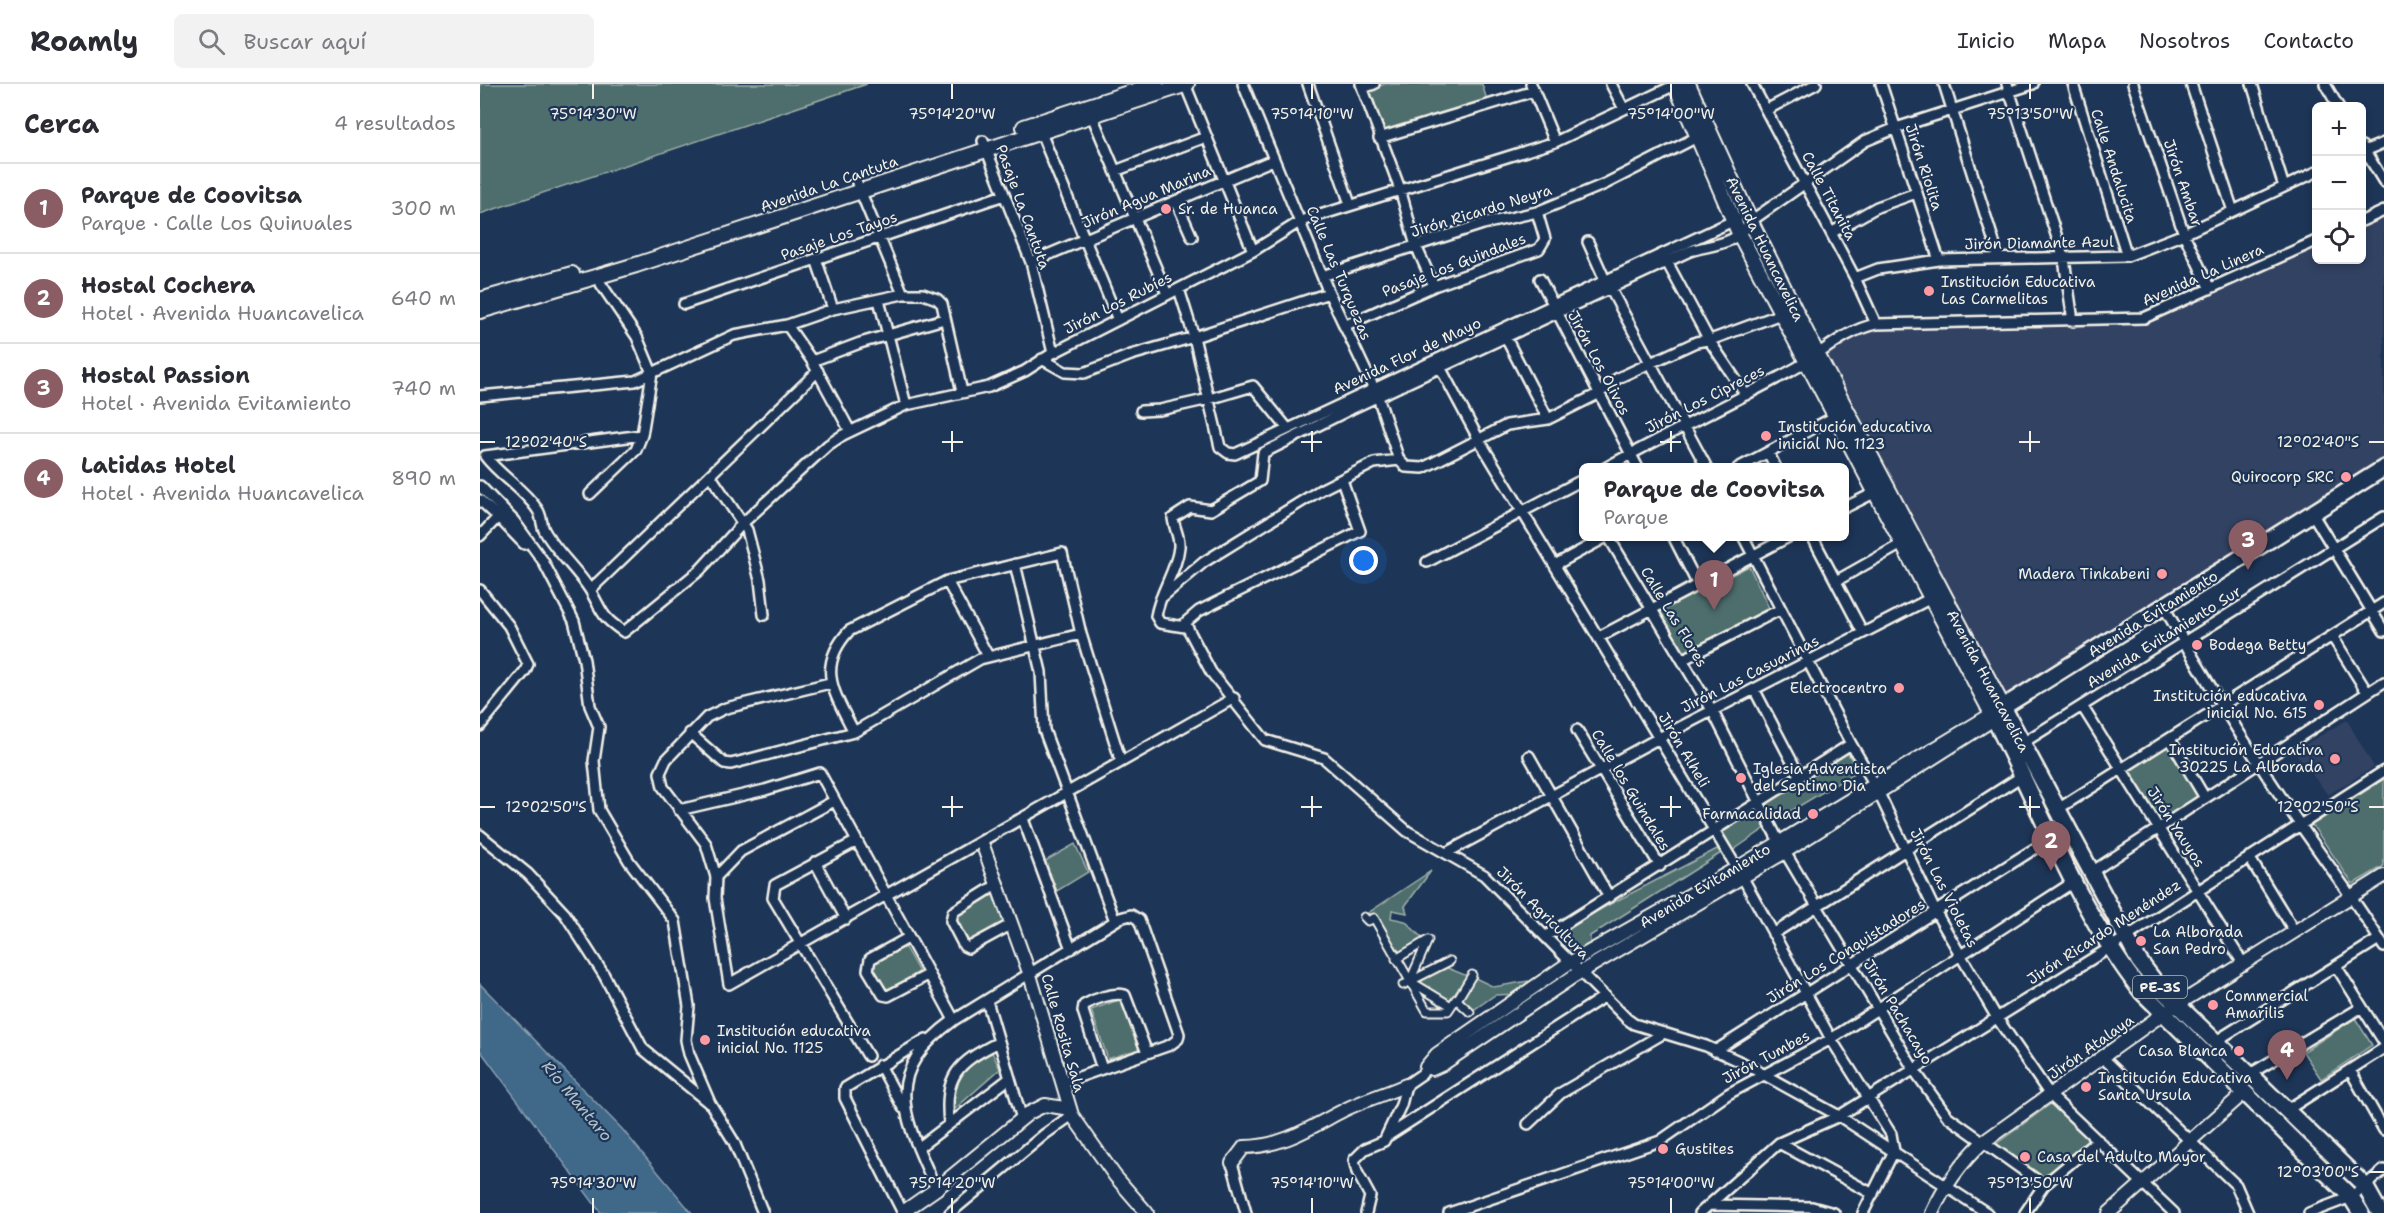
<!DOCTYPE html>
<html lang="es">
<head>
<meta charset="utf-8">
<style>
	body { margin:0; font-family:"Shantell Sans",sans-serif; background:#f2f2f3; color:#2b2b33 }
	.controls { position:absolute; right:18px; top:18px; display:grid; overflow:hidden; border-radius:9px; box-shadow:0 3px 9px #0003 }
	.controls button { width:54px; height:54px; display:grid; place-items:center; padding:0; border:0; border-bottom:2px solid #e1e1e2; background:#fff; color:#2b2b33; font:30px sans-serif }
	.you { position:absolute; left:884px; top:477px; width:21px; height:21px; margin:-15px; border:4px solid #fff; border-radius:50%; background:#1a73e8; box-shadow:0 0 0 9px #1a73e833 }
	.badge { display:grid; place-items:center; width:39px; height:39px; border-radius:50%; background:#8a5d65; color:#fff; font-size:20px; font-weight:700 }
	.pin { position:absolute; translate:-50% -50px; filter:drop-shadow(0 2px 3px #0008) }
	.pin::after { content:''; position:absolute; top:32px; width:21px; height:18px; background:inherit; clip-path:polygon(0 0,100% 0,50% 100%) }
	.popup { position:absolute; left:1099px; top:379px; width:270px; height:78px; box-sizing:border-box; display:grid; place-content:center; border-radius:9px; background:#fff; filter:drop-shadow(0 2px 4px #0005); font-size:20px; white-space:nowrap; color:#7c7c81 }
	.popup b { font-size:22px; color:#2b2b33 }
	.popup::after { content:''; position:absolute; left:50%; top:100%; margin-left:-12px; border:12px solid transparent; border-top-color:#fff }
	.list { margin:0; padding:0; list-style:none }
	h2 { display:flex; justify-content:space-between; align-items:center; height:78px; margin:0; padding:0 24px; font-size:26px }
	h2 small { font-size:20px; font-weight:400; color:#7c7c81 }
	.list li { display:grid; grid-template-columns:39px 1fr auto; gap:18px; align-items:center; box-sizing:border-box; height:90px; padding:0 24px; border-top:2px solid #e1e1e2 }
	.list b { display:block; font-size:22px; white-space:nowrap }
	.list p { margin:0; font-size:20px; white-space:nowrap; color:#7c7c81 }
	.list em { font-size:20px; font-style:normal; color:#7c7c81 }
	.icon { flex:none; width:33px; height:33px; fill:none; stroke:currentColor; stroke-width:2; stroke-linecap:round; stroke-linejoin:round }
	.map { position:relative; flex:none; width:1904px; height:1129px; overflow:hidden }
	header { display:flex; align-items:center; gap:36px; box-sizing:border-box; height:84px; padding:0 30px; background:#fff; border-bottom:2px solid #e1e1e2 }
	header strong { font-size:28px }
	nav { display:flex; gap:33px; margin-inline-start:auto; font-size:21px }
	.search { width:420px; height:54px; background:#f2f2f3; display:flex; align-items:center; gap:15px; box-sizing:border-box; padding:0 21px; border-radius:9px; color:#7c7c81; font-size:22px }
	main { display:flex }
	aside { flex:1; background:#fff }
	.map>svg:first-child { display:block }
	.built { fill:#314264 }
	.green { fill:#4e6e6d; stroke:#a1b0aa; stroke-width:1.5 }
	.water { fill:#416889; stroke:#899faf; stroke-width:1.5 }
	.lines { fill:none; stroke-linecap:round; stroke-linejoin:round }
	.pedestrian-casing { stroke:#f4f1e8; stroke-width:11 }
	.minor-casing { stroke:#f4f1e8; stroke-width:14 }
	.tertiary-casing { stroke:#f4f1e8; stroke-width:16 }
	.secondary-casing { stroke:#f4f1e8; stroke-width:18 }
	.trunk-casing { stroke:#f4f1e8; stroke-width:20 }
	.pedestrian { stroke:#1d3557; stroke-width:7 }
	.minor { stroke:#1d3557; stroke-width:9 }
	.tertiary { stroke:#1d3557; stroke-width:12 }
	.secondary { stroke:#1d3557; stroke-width:14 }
	.trunk { stroke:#1d3557; stroke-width:15 }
	.ticks { fill:none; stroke:#f4f1e8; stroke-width:2 }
	.poi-dot { fill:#ff9aa2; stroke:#1d3557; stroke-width:2 }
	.labels { text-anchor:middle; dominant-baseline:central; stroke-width:4.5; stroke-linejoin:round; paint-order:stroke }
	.shield { fill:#1d3557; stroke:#b4b9bc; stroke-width:1.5 }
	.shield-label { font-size:14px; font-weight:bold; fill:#f4f1e8 }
	.street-label { font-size:15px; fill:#f4f1e8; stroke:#1d3557 }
	.poi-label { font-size:15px; fill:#f4f1e8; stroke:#1d3557; text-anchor:start }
	.water-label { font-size:16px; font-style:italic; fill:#b5c1c7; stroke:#1d3557 }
	.ticks-label { font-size:15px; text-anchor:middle; fill:#f4f1e8; stroke:#1d3557; stroke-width:4.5; stroke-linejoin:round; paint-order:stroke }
</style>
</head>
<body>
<header>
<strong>Roamly</strong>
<div class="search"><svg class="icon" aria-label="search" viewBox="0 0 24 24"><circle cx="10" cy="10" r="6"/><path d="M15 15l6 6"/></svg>Buscar aquí</div>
<nav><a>Inicio</a><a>Mapa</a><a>Nosotros</a><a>Contacto</a></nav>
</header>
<main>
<aside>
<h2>Cerca<small>4 resultados</small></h2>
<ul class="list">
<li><span class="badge">1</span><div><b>Parque de Coovitsa</b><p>Parque · Calle Los Quinuales</p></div><em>300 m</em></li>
<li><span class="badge">2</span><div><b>Hostal Cochera</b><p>Hotel · Avenida Huancavelica</p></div><em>640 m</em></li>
<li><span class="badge">3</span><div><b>Hostal Passion</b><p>Hotel · Avenida Evitamiento</p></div><em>740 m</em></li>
<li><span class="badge">4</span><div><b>Latidas Hotel</b><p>Hotel · Avenida Huancavelica</p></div><em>890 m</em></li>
</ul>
</aside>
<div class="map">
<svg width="1904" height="1129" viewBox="0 0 1904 1129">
	<rect width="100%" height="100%" fill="#1d3557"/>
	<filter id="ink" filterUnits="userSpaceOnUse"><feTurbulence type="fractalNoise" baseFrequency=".0167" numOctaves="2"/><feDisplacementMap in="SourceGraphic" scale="12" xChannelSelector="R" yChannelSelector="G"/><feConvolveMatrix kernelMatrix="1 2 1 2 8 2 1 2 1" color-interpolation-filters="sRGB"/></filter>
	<g filter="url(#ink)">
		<path class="built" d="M1904,130V380L1526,619L1340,269L1363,256L1398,243L1653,239L1672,235L1836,160V176H1882V140Z
			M1867,636L1894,683L1848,711L1814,667Z"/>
		<path class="green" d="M0,0H387L0,130Z
			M905,0H1002L1007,16L902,50L886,6Z
			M1269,482L1289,524L1203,569L1179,528Z
			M1688,661L1720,714L1680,738L1646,687Z
			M1366,666L1378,687L1296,736L1287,718Z
			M1904,695V782L1873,800L1832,741Z
			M1277,727L1287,743L1252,767L1241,749Z
			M595,760L608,788L577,807L565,777Z
			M1237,765L1241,769L1110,852V866L1096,874L1078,847Z
			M951,787L925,822L927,829L912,826L911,834L925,837L942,854V857L921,871L916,862L911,864L895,833L888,836L885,831Z
			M512,809L524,839L490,858L486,856L474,834V830Z
			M423,860L439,888L411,905L405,904L392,883L393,877Z
			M965,883L990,893L970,919L939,899V896Z
			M993,893L1014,903L1048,897L1052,900L1037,910L1015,911L992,927L980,915Z
			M641,915L659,965L628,975L611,926Z
			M1875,934L1892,961L1841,995L1823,968Z
			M510,964L520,985L468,1031L473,995Z
			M1572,1019L1612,1058L1563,1096L1512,1063Z"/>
		<path class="water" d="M0,900L142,1045L212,1129H121L0,966Z"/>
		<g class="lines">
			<defs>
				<path id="pedestrian" d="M884,833L888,837L894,834L947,927H968L976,915L990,928
					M948,856L930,897L971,922
					M916,875L948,856
					M923,901L970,877
					M977,916L992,891"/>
				<path id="minor" d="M705,0L773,167
					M763,0L849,209L898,313L919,376L926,383L943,384L1027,341L1068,335L1118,310L1138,294L1216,258L1233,255L1301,230
					M828,0L870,120
					M881,0L920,105L936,162L954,202
					M1051,0L1075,58
					M1131,0L1144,25
					M1272,0L1375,194L1396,240
					M1401,0L1459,176
					M1464,0L1519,174
					M1527,0L1584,175L1593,237
					M1593,0L1647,172
					M1653,0L1704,150L1730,205
					M1711,0L1753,127
					M1772,0L1804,103
					M1845,0L1858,22
					M883,4L894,0
					M1286,26L1336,0
					M610,27L687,210
					M559,44L638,236
					M899,54L1054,7
					M503,57L551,178L573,269
					M1882,62L1904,98
					M1882,68L1904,59
					M635,87L726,53
					M377,99L423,210
					M696,117L712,153
					M1882,137L1904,127
					M1351,149L1397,123L1436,109
					M1108,158L1125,196
					M336,175L353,225
					M551,178L793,76
					M1187,178L1229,256L1266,311
					M842,192L1003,140L1057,128L1125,100L1221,51
					M1375,194L1398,185L1459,176L1647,172L1704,150L1836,88
					M1060,195L1158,384
					M1130,204L1227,384
					M699,205L714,253L740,363L748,369L755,370L1257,135
					M399,216L426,321
					M204,220L524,111
					M307,241L332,277L370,347
					M864,242L954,202L1059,165L1065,155L1057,128
					M1026,254L1068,335
					M562,275L585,288L604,289L651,271L714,253L849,209
					M332,277L380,259L464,235
					M960,283L998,354L1263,794L1351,955L1411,1050L1414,1067
					M0,312L155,297L254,251L307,241L353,225L423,210H443L457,215L462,220L482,308
					M661,327L680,326L729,315L773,302L808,345
					M1288,368L1296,384
					M5,372C20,392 43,404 57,425C62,431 61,440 64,446C76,468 97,485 110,506C123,528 120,532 144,548L220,486L263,439L348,361L363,351L426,321L509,303L545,287L573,269L773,167L821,137L1075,58L1197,0
					M5,372L162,351L172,289L157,253L121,200
					M1125,384C1188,349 1253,319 1316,284C1344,268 1364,247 1396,240L1664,234L1836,157
					M1258,384L1360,330
					M230,391L267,446L280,496L284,531
					M862,396L880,447L719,527L705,539L731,588L785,656L844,674L927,747L1004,791L1147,935L1154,940L1226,962L1261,978L1359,1032L1507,1129
					M0,402L34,437L63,477L94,537L104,576L110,622L119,643L114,677L119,726L149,777L195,837L209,922L206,956L209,970L230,1019L254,1058L283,1129
					M110,410L156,366L162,351
					M0,416L18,433
					M1364,424L1400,406
					M1832,429L1904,547
					M0,452L18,433L44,460
					M1128,452L1232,626L1299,758
					M1193,452L1218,501
					M1263,452L1371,660L1395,701L1455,827L1517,934L1570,1011L1694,1129
					M1332,452L1383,549
					M947,478L1104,395
					M535,480L561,588L564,646L635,837
					M1075,481L1128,452
					M467,497L508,572
					M1356,497L1427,457
					M0,506L29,542L48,580L45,587L0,642
					M110,506L338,287
					M681,514L724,478L842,405L894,379L919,376
					M1684,523C1726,597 1771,670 1819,739C1848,781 1878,820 1904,863
					M705,543L680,539L676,532C680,507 697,486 699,463C700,453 694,444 693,434L710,423L731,426L780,397L783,369L871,325L1210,167C1233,160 1257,161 1271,137L1385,57L1416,44L1553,0
					M1852,552L1887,608
					M1119,553L1310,452
					M1202,576L1301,525
					M1274,605L1320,693
					M1602,622L1764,881
					M1097,646L1180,782
					M374,648C355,610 335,584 369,547L467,497L582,469L601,550L641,678
					M210,649L244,679L251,680L374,648L500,575L601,550
					M1690,655L1725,714
					M1541,660L1904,433
					M1049,672L1129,813
					M354,717L261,767L236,793L235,814L249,900L754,614
					M1578,725L1904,519
					M199,726L285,706L340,689L474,936
					M543,735L591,865
					M0,751L48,790L85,830L124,891L163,965L229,1019
					M375,758L295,801L293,814L388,972
					M1305,768L1434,986L1467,1032L1564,1101
					M966,769L1179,654L1455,512
					M1769,773L1815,848
					M335,778L366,835
					M1613,787L1904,598
					M236,793L226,760L183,703L180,689L186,676L227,633L246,624L350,599
					M518,800L473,828L471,837L484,862L488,864L532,840
					M1293,850L1542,692
					M1066,852L1371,660
					M428,854L390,875L388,886L403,911L408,912L448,891
					M1856,882L1904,958
					M507,917L542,1035
					M1736,957L1899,855
					M1235,967L1573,753
					M1622,973L1756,1101L1768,1129
					M400,981L423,1024
					M622,985L603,927L604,921C614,915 633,908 645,911L667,969
					M1870,986L1904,1046
					M1770,990L1882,923
					M1807,1026L1904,964
					M469,1040C464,991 477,979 519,958
					M1048,1040L1081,1009L1184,949
					M906,1053L1125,912
					M1299,1059L1393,1110
					M438,1064L530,994
					M752,1079L766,1129
					M456,1105C425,1034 398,991 474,936L640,834L651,831L659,836L699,950L698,955L690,961L582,999
					M1229,1121L1332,1123L1354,1129
					M423,1129L365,1014V1004L446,955
					M470,1129L565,1050L592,1031
					M886,1129L890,1112L877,1088L874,1076L885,1065L904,1057L921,1021L926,1001L942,990L946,983
					M969,1129L1180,1057L1248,1010L1351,955L1595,797
					M1220,1129L1299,1059L1359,1032L1631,863L1904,687
					M1383,1129L1414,1067
					M1545,1129L1564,1101L1618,1056
					M1829,1129L1871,1113L1904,1086"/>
				<path id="tertiary" d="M1512,630L1257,784L1086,881L957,970L946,983L952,985L963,980L1094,892L1305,768L1514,635
					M502,759L550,891L592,1031L635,1092L667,1129
					M752,1079L764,1063C802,1063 831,1043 864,1026C884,1016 906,1010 926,1001
					M423,1128L456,1105L549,1029L565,1021L590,1025
					M1452,1129C1465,1101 1480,1080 1502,1059L1684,929L1904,792
					M1629,1129L1765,1008"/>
				<path id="secondary" d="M1195,0L1259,149L1512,630
					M1208,0L1268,132L1337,270L1523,623
					M544,43L676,0
					M0,216L92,190
					M0,227L156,181L707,0"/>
				<path id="trunk" d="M1523,623L1659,877L1678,902L1885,1102L1900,1129
					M1881,1129L1871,1113L1662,908C1598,827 1559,721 1512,630L1904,384"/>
			</defs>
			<use href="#pedestrian" class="pedestrian-casing"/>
			<use href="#minor" class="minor-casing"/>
			<use href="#tertiary" class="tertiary-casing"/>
			<use href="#secondary" class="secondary-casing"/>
			<use href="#trunk" class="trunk-casing"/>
			<use href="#pedestrian" class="pedestrian"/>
			<use href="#minor" class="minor"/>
			<use href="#tertiary" class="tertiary"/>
			<use href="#secondary" class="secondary"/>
			<use href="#trunk" class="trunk"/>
		</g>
	</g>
	<path class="ticks" d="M113,0V15M472,0V15M832,0V15M1191,0V15M1550,0V15M472,347V368M832,347V368M1191,347V368M1550,347V368M0,358H15M462,358H483M821,358H842M1180,358H1201M1539,358H1560M1889,358H1904M472,712V733M832,712V733M1191,712V733M1550,712V733M0,723H15M462,723H483M821,723H842M1180,723H1201M1539,723H1560M1889,723H1904M1889,1088H1904M113,1114V1129M472,1114V1129M832,1114V1129M1191,1114V1129M1550,1114V1129"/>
	<g class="poi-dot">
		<circle cx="686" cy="125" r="6"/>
		<circle cx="1449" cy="207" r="6"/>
		<circle cx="1286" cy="352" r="6"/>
		<circle cx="1866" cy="393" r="6"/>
		<circle cx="1682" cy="490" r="6"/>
		<circle cx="1717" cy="561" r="6"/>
		<circle cx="1419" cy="604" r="6"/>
		<circle cx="1839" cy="621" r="6"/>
		<circle cx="1855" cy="675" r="6"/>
		<circle cx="1261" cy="694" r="6"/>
		<circle cx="1333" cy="730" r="6"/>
		<circle cx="1661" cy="857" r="6"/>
		<circle cx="1733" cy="921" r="6"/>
		<circle cx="225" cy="956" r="6"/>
		<circle cx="1759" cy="967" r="6"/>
		<circle cx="1606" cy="1003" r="6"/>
		<circle cx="1183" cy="1065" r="6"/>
		<circle cx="1545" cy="1073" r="6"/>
	</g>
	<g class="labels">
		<rect class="shield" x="1653" y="892" width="54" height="22" rx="4.5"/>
		<g class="shield-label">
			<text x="1680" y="903">PE-3S</text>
		</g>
		<g class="street-label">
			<text transform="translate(1634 82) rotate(72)">Calle Andalucita</text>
			<text transform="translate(1444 83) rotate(72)">Jirón Riolita</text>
			<text transform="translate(1703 99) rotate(71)">Jirón Ambar</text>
			<text transform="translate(349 100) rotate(-19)">Avenida La Cantuta</text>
			<text transform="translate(1349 112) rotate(62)">Calle Titanita</text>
			<text transform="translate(666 113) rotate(-23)">Jirón Agua Marina</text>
			<text transform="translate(543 123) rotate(70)">Pasaje La Cantuta</text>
			<text transform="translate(1001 127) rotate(-17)">Jirón Ricardo Neyra</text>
			<text transform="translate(359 152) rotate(-19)">Pasaje Los Tayos</text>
			<text transform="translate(1559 159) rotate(-1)">Jirón Diamante Azul</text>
			<text transform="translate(1285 165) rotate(64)">Avenida Huancavelica</text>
			<text transform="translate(974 181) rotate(-21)">Pasaje Los Guindales</text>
			<text transform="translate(859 189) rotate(67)">Calle Las Turquezas</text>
			<text transform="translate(1723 191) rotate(-24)">Avenida La Linera</text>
			<text transform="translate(638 219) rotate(-27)">Jirón Los Rubíes</text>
			<text transform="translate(927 272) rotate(-25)">Avenida Flor de Mayo</text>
			<text transform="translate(1119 279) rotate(62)">Jirón Los Olivos</text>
			<text transform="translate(1225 315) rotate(-27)">Jirón Los Cipreces</text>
			<text transform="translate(1673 530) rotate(-32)">Avenida Evitamiento</text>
			<text transform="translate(1194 533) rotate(59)">Calle Las Flores</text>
			<text transform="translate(1684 553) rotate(-32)">Avenida Evitamiento Sur</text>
			<text transform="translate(1270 590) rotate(-27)">Jirón Las Casuarinas</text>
			<text transform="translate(1508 597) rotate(62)">Avenida Huancavelica</text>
			<text transform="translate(1204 666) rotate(59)">Jirón Alheli</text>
			<text transform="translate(1151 706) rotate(59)">Calle los Guindales</text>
			<text transform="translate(1696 743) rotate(57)">Jirón Yauyos</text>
			<text transform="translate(1225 802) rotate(-31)">Avenida Evitamiento</text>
			<text transform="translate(1464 804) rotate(63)">Jirón Las Violetas</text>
			<text transform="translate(1063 829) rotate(45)">Jirón Agricultura</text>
			<text transform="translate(1624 848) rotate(-33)">Jirón Ricardo Menéndez</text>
			<text transform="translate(1366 867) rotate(-32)">Jirón Los Conquistadores</text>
			<text transform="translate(1418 928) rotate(59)">Jirón Pachacayo</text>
			<text transform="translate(583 949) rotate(74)">Calle Rosita Sala</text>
			<text transform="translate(1611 963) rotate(-35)">Jirón Atalaya</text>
			<text transform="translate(1286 973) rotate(-28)">Jirón Tumbes</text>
		</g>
		<g class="poi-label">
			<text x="698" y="125">Sr. de Huanca</text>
			<text x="1461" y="198">Institución Educativa<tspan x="1461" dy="17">Las Carmelitas</tspan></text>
			<text x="1298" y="343">Institución educativa<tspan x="1298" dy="17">inicial No. 1123</tspan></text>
			<text x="1854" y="393" text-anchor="end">Quirocorp SRC</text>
			<text x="1670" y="490" text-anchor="end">Madera Tinkabeni</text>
			<text x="1729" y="561">Bodega Betty</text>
			<text x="1407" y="604" text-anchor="end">Electrocentro</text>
			<text x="1827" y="612" text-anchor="end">Institución educativa<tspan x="1827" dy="17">inicial No. 615</tspan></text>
			<text x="1843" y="666" text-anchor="end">Institución Educativa<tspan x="1843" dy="17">30225 La Alborada</tspan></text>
			<text x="1273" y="685">Iglesia Adventista<tspan x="1273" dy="17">del Septimo Dia</tspan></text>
			<text x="1321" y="730" text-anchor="end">Farmacalidad</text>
			<text x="1673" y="848">La Alborada<tspan x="1673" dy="17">San Pedro</tspan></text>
			<text x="1745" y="912">Commercial<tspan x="1745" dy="17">Amarilis</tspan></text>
			<text x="237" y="947">Institución educativa<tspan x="237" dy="17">inicial No. 1125</tspan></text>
			<text x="1747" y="967" text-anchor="end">Casa Blanca</text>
			<text x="1618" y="994">Institución Educativa<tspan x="1618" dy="17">Santa Ursula</tspan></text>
			<text x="1195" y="1065">Gustites</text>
			<text x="1557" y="1073">Casa del Adulto Mayor</text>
		</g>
		<g class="water-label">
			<text transform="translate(97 1017) rotate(50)">Río Mantaro</text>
		</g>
	</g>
	<g class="ticks-label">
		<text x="113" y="35">75°14'30"W</text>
		<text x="472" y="35">75°14'20"W</text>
		<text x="832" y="35">75°14'10"W</text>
		<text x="1191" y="35">75°14'00"W</text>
		<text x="1550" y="35">75°13'50"W</text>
		<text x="66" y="363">12°02'40"S</text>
		<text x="1838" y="363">12°02'40"S</text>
		<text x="66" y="728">12°02'50"S</text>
		<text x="1838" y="728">12°02'50"S</text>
		<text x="1838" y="1093">12°03'00"S</text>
		<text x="113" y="1104">75°14'30"W</text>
		<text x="472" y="1104">75°14'20"W</text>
		<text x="832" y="1104">75°14'10"W</text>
		<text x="1191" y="1104">75°14'00"W</text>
		<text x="1550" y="1104">75°13'50"W</text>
	</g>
</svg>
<div class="controls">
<button>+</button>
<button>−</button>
<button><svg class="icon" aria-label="locate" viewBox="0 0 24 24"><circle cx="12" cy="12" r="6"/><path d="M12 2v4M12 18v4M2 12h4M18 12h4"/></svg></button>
</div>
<div class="you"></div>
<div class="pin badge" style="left:1234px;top:526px">1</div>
<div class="popup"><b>Parque de Coovitsa</b>Parque</div>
<div class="pin badge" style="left:1571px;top:787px">2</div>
<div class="pin badge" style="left:1768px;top:486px">3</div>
<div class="pin badge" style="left:1807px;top:996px">4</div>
</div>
</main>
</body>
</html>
